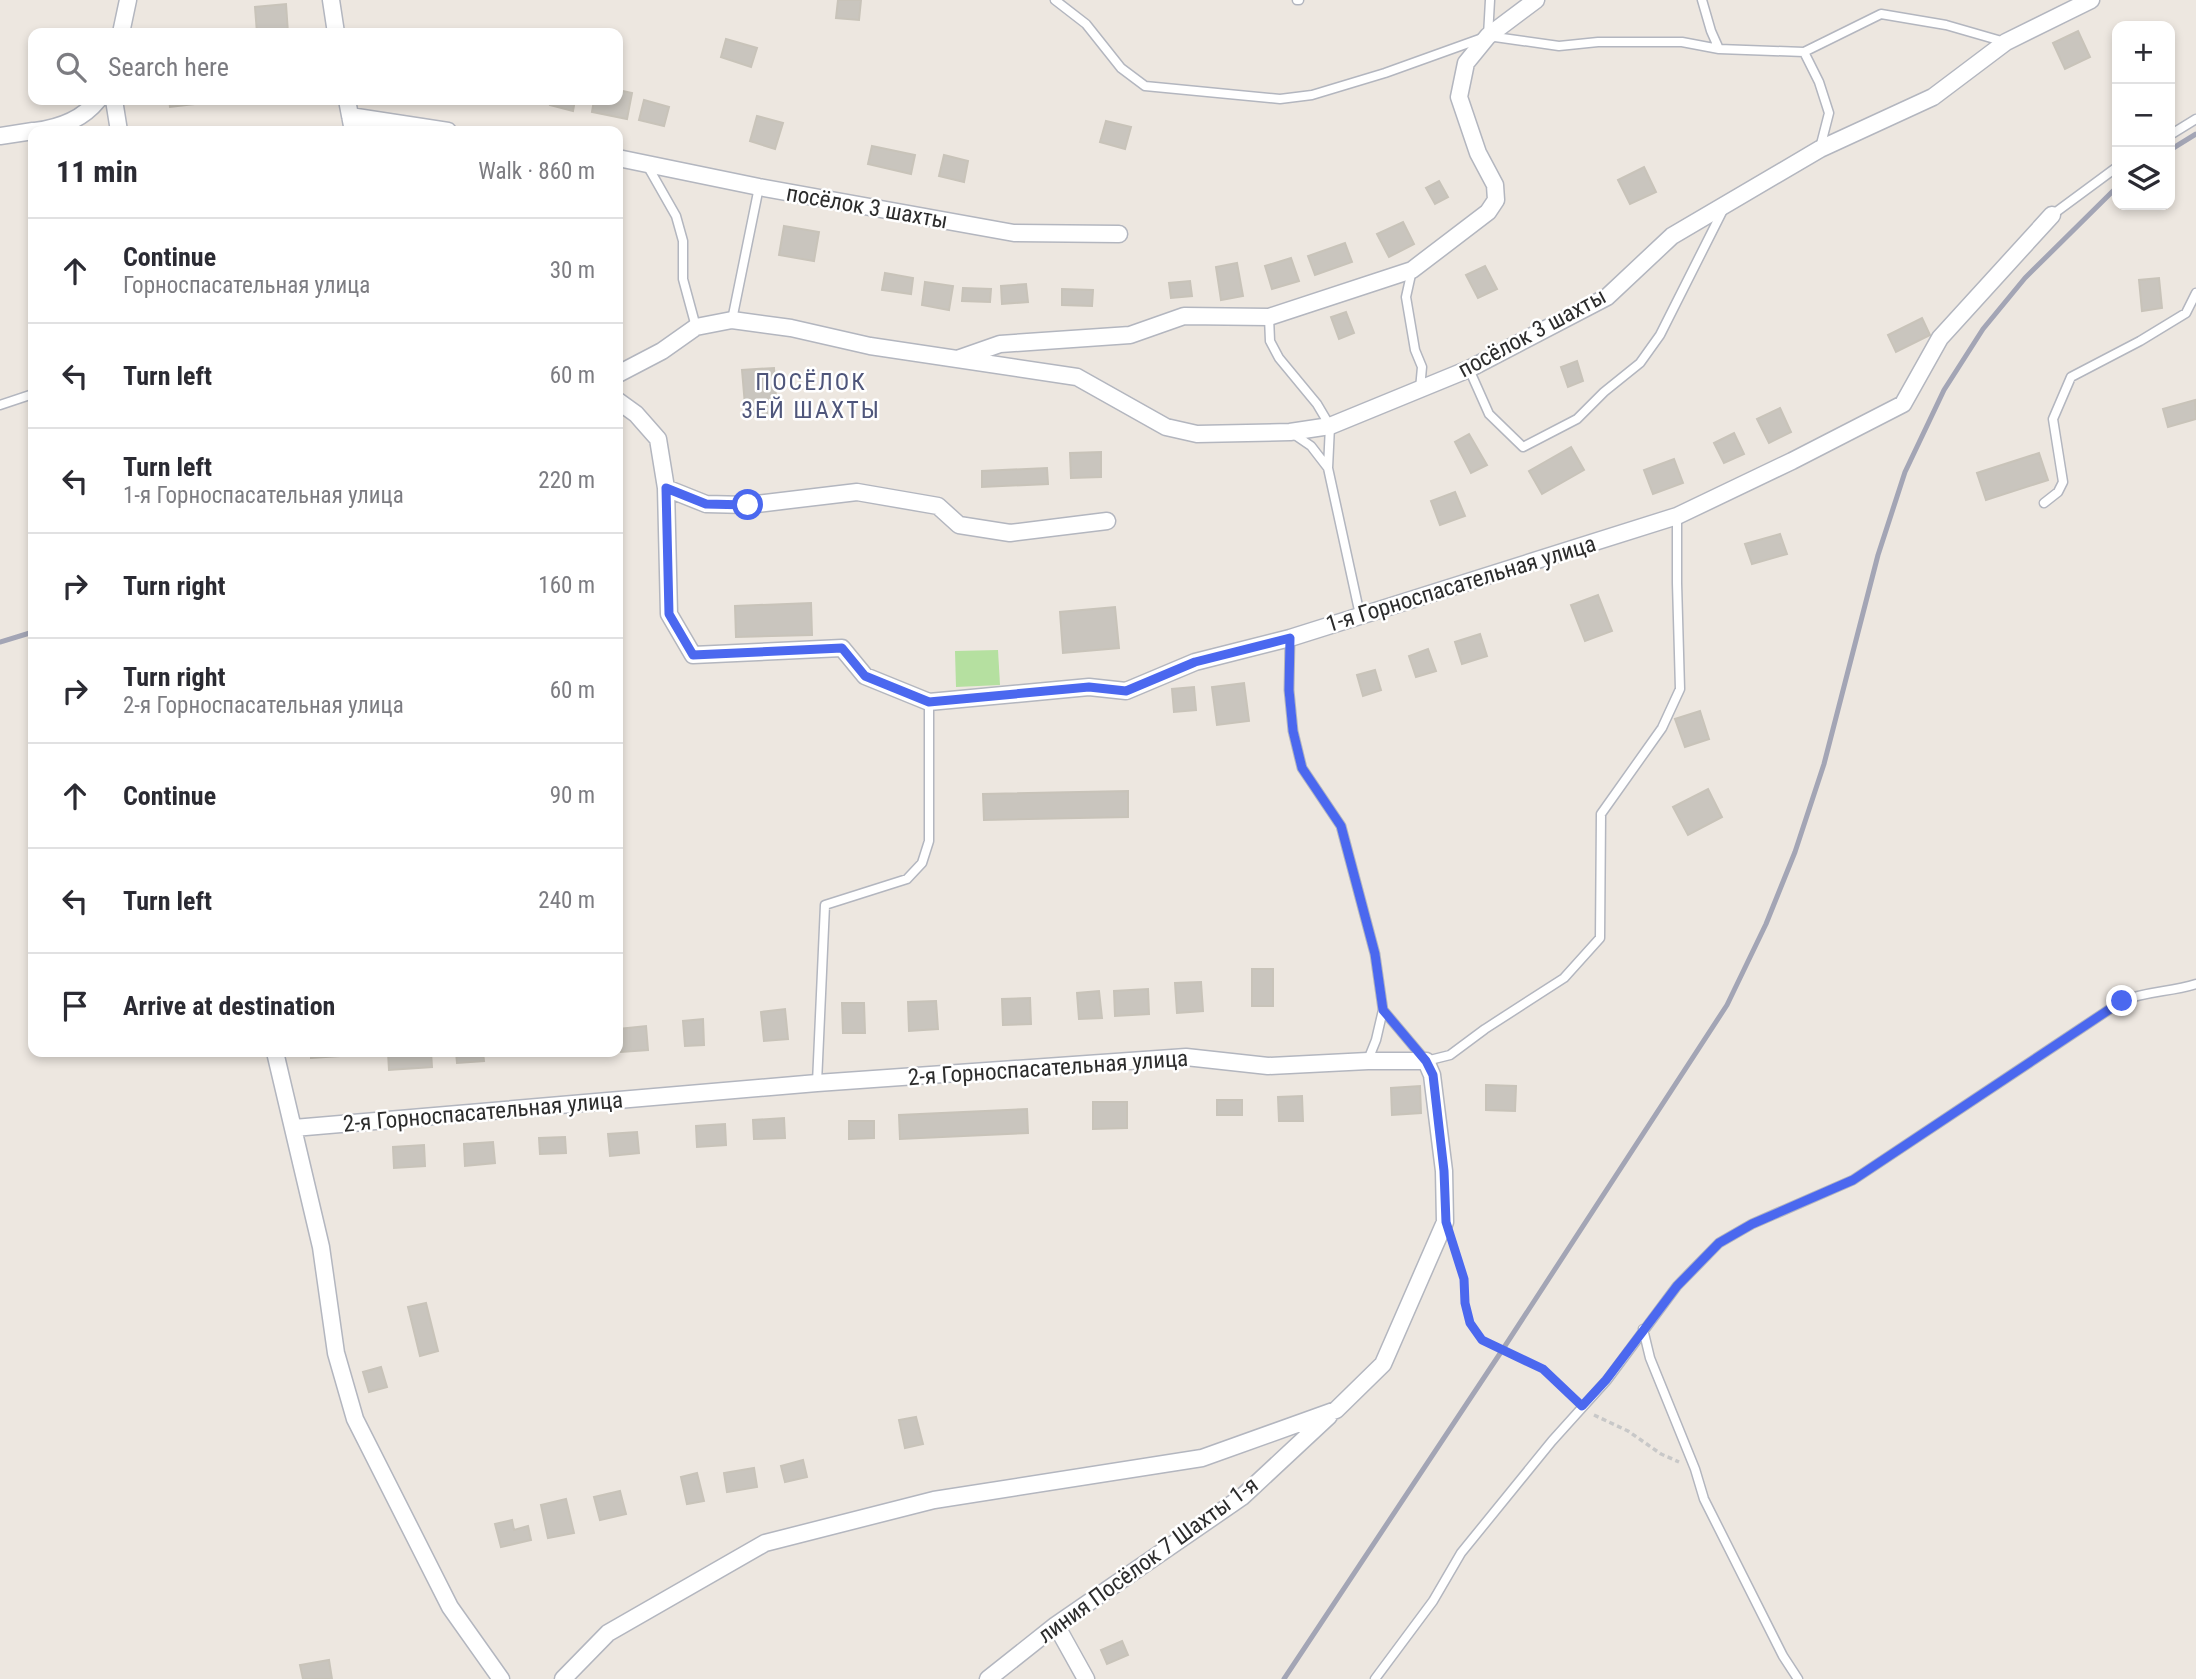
<!DOCTYPE html>
<html lang="en">
<head>
<meta charset="utf-8">
<style>
	body { margin:0; font-family:"Roboto Condensed",sans-serif; background:#f7f7f7; color:#2b2b33 }
	.controls { position:absolute; right:21px; top:21px; display:grid; overflow:hidden; border-radius:14px; box-shadow:0 4px 10px #0003 }
	.controls button { width:63px; height:63px; display:grid; place-items:center; padding:0; border:0; border-bottom:2px solid #e1e1e2; background:#fff; color:#2b2b33; font:35px sans-serif }
	.stop { position:absolute; width:21px; height:21px; margin:-16px; border:5px solid #4b68ef; border-radius:50%; background:#fff }
	.stop.end { background:#4b68ef; border-color:#fff; box-shadow:0 2px 7px #0008 }
	.list { margin:0; padding:0; list-style:none }
	h2 { display:flex; justify-content:space-between; align-items:center; height:91px; margin:0; padding:0 28px; font-size:30px }
	h2 small { font-size:23px; font-weight:400; color:#7c7c81 }
	.list li { display:grid; grid-template-columns:46px 1fr auto; gap:21px; align-items:center; box-sizing:border-box; height:105px; padding:0 28px; border-top:2px solid #e1e1e2 }
	.list b { display:block; font-size:26px; white-space:nowrap }
	.list p { margin:0; font-size:23px; white-space:nowrap; color:#7c7c81 }
	.list em { font-size:23px; font-style:normal; color:#7c7c81 }
	.icon { flex:none; width:38px; height:38px; fill:none; stroke:currentColor; stroke-width:2; stroke-linecap:round; stroke-linejoin:round }
	.map { position:relative; flex:none; width:2196px; height:1679px; overflow:hidden }
	.search { position:absolute; background:#fff; box-shadow:0 4px 10px #0003; left:28px; top:28px; width:595px; height:77px; display:flex; align-items:center; gap:18px; box-sizing:border-box; padding:0 24px; border-radius:14px; color:#7c7c81; font-size:26px }
	.panel { position:absolute; background:#fff; box-shadow:0 4px 10px #0003; left:28px; top:126px; width:595px; height:931px; border-radius:14px }
	.map>svg:first-child { display:block }
	.green { fill:#b5e0a0 }
	.building { fill:#c9c5be; stroke:#c8c3b9; stroke-width:2 }
	.lines { fill:none; stroke-linecap:round; stroke-linejoin:round }
	.service-casing { stroke:#b3b6bf; stroke-width:11 }
	.minor-casing { stroke:#b3b6bf; stroke-width:19 }
	.path { stroke:#c8c8c8; stroke-width:3.5; stroke-dasharray:5 3.5; stroke-linecap:butt }
	.service { stroke:#fff; stroke-width:8 }
	.minor { stroke:#fff; stroke-width:16 }
	.rail { stroke:#a3a5b5; stroke-width:5 }
	.route { stroke:#4b68ef; stroke-width:9 }
	.labels { text-anchor:middle; dominant-baseline:central; stroke-width:5; stroke-linejoin:round; paint-order:stroke }
	.street-label { font-size:23px; fill:#2c2c2c; stroke:#fff }
	.neighbourhood-label { font-size:24px; letter-spacing:2px; fill:#4f567b; stroke:#fff }
</style>
</head>
<body>
<div class="map">
<svg width="2196" height="1679" viewBox="0 0 2196 1679">
	<rect width="100%" height="100%" fill="#ede7e0"/>
	<path class="green" d="M998,650L1000,685L956,687L955,651Z"/>
	<path class="building" d="M838,0H861L859,20L836,18Z
		M286,4L288,33H257L255,7Z
		M2078,31L2090,57L2065,69L2053,43Z
		M726,39L757,48L751,67L721,57Z
		M618,90L632,93L627,119L592,112L594,100H618Z
		M169,100H195L196,104L170,107Z
		M551,100H575L573,111L550,105Z
		M644,100L669,107L664,126L639,120Z
		M757,116L783,123L775,149L750,141Z
		M1106,121L1131,127L1125,149L1100,142Z
		M872,146L915,155L911,174L868,164Z
		M944,155L968,161L964,182L939,176Z
		M1644,167L1656,192L1630,204L1618,180Z
		M1439,181L1448,197L1435,204L1426,188Z
		M1403,222L1414,244L1389,257L1377,234Z
		M784,226L819,232L814,261L779,255Z
		M1345,243L1352,262L1315,275L1308,256Z
		M1291,258L1299,281L1272,289L1265,266Z
		M1237,263L1243,296L1221,300L1216,267Z
		M1485,266L1497,289L1478,298L1466,275Z
		M885,273L913,278L911,294L882,290Z
		M2159,278L2162,308L2142,311L2139,280Z
		M1190,281L1192,296L1171,298L1169,283Z
		M925,282L953,286L949,310L922,305Z
		M1026,284L1028,302L1002,304L1001,286Z
		M963,288L991,289L990,302L962,301Z
		M1062,289L1093,290L1092,306L1062,305Z
		M1346,312L1354,333L1339,339L1331,317Z
		M1922,318L1930,335L1896,352L1888,335Z
		M1577,361L1583,381L1568,387L1561,367Z
		M774,368L777,415L746,417L742,370Z
		M2195,400L2196,419L2168,427L2163,409Z
		M1780,408L1791,432L1769,443L1757,419Z
		M1734,433L1744,454L1724,463L1714,443Z
		M1469,434L1487,465L1471,473L1455,442Z
		M1571,447L1584,470L1542,494L1529,471Z
		M1101,452V477L1071,478L1070,453Z
		M2039,453L2048,480L1986,500L1977,473Z
		M1674,459L1683,483L1653,494L1644,470Z
		M1047,468L1048,484L982,487V471Z
		M1455,492L1465,516L1440,525L1431,501Z
		M1780,534L1787,554L1752,564L1745,544Z
		M1598,595L1612,631L1585,641L1571,605Z
		M811,603L812,635L736,637L735,606Z
		M1115,607L1119,648L1063,653L1060,612Z
		M1480,634L1487,656L1462,664L1455,642Z
		M1428,649L1436,671L1416,677L1409,656Z
		M1375,670L1381,690L1363,696L1357,675Z
		M1244,683L1249,721L1217,725L1212,687Z
		M1194,687L1196,710L1174,712L1172,689Z
		M1700,711L1709,739L1685,747L1675,719Z
		M1708,789L1722,817L1688,835L1673,807Z
		M1128,791V817L984,820L983,794Z
		M1252,969H1273V1006H1252Z
		M1201,982L1203,1011L1177,1013L1175,983Z
		M1148,989L1149,1014L1115,1016L1114,991Z
		M1099,991L1102,1018L1079,1019L1077,993Z
		M1030,998L1031,1024L1003,1025L1002,999Z
		M936,1001L938,1029L909,1031L908,1002Z
		M842,1003H864L865,1033H843Z
		M785,1009L788,1039L764,1041L761,1012Z
		M703,1019L704,1045L685,1046L683,1021Z
		M646,1026L648,1050L621,1052L619,1029Z
		M311,1052H340V1056L311,1058Z
		M388,1052H431L432,1067L389,1070Z
		M456,1052H483L484,1061L457,1063Z
		M1486,1085L1516,1086L1515,1111L1486,1110Z
		M1420,1086L1421,1113L1392,1115L1391,1088Z
		M1302,1096L1303,1121H1279L1278,1097Z
		M1217,1100H1242V1115H1217Z
		M1093,1102H1127V1128L1093,1129Z
		M1027,1109L1028,1133L900,1139L899,1115Z
		M784,1118L785,1138L754,1139L753,1120Z
		M849,1121H874V1138L849,1139Z
		M725,1124L726,1145L697,1147L696,1126Z
		M637,1132L639,1153L610,1156L608,1134Z
		M565,1137L566,1153L540,1154L539,1138Z
		M493,1142L495,1163L465,1166L464,1144Z
		M424,1145L425,1166L394,1168L393,1147Z
		M426,1303L438,1351L420,1356L408,1307Z
		M381,1367L387,1387L369,1392L363,1372Z
		M916,1417L923,1444L905,1448L899,1420Z
		M803,1460L807,1477L785,1482L781,1466Z
		M754,1468L757,1487L727,1492L724,1473Z
		M697,1473L704,1501L687,1504L681,1477Z
		M620,1491L626,1514L600,1520L594,1497Z
		M566,1499L574,1533L548,1538L541,1505Z
		M512,1520L514,1530L528,1526L531,1540L501,1547L495,1524Z
		M1122,1641L1128,1655L1107,1664L1101,1650Z
		M329,1660L332,1679H303L300,1665Z"/>
	<g class="lines">
		<defs>
			<path id="service" d="M1055,0L1086,24L1121,68L1145,86L1280,99L1312,95L1385,73L1488,36L1559,46L1598,42H1682L1719,49
				M1297,0H1299
				M1702,0L1711,31L1719,49L1804,52L1881,14L1946,25L2005,42
				M1488,36L1490,0
				M1804,52L1819,82L1829,113L1820,148
				M2170,135L2196,119
				M647,165L676,216L683,241V279L696,327
				M2052,215L2117,167
				M1412,270L1406,297L1415,350L1422,367L1420,389
				M1269,317L1270,341L1279,358L1317,404L1330,426L1328,468
				M732,320L759,187
				M1469,369L1489,414L1523,447L1577,419L1604,392L1640,363L1660,335L1723,210
				M0,405L33,394
				M1292,433L1311,446L1328,468L1360,615
				M2044,503L2058,492L2063,482L2053,419L2071,377L2140,341L2186,313L2196,293
				M1290,638L1289,690L1293,731L1302,768L1341,826L1375,954L1383,1010L1426,1061L1450,1055L1485,1029L1564,978L1600,938L1601,814L1662,728L1680,689L1677,583V516
				M1368,1060L1376,1040L1383,1010
				M817,1083L825,905L907,879L922,863L929,841V702
				M1643,1329L1650,1358L1695,1469L1704,1499L1783,1656L1798,1679
				M1375,1679L1433,1601L1461,1553L1552,1441L1607,1380L1677,1286L1719,1243L1752,1224L1853,1180L2122,1001C2146,991 2171,992 2196,984"/>
			<path id="minor" d="M331,0L336,33
				M121,33L128,0
				M114,100L119,131
				M347,100L353,131
				M350,116L448,131
				M35,131C59,128 82,120 98,100
				M0,136L33,131
				M618,158L759,187L1014,233L1119,234
				M960,358L1000,344L1130,335L1184,316L1269,317L1412,270L1488,212L1496,200L1495,185L1478,153L1459,97L1466,63L1488,36L1536,0
				M618,374L662,351L696,327L732,320L791,328L870,346L1077,377L1166,427L1197,434L1290,432L1330,426L1469,369L1607,297L1672,236L1820,149L1933,97L2006,42L2091,0
				M618,401L636,414L658,439L666,488L669,614L693,655L842,648L865,676L929,702L1089,687L1126,691L1195,662L1290,638L1677,516L1792,461L1903,404L1940,338L2052,215
				M666,488L706,504L748,505L857,492L938,506L959,525L1010,533L1107,521
				M275,1052L321,1247L336,1353L355,1419L450,1607L501,1679
				M294,1128L817,1083L1186,1057L1268,1066L1368,1061H1426L1432,1075L1444,1171L1445,1222L1383,1364L1336,1410L1202,1458L934,1500L765,1543L608,1633L563,1679
				M1056,1625L1086,1679
				M988,1679L1056,1625L1242,1497L1329,1416"/>
		</defs>
		<use href="#service" class="service-casing"/>
		<use href="#minor" class="minor-casing"/>
		<path class="path" d="M1453,1248L1463,1279L1465,1303L1470,1323L1482,1340L1543,1369L1574,1399
			M1594,1415L1628,1431L1661,1454L1679,1462"/>
		<use href="#service" class="service"/>
		<use href="#minor" class="minor"/>
		<path class="rail" d="M2170,150L2196,134
			M0,642L33,632
			M1284,1679L1503,1349L1727,1005L1766,924L1795,852L1824,764L1878,555L1905,472L1944,390L1983,329L2025,278L2117,187"/>
	</g>
	<g class="lines">
		<path class="route" d="M748,505L706,504L666,488L669,614L693,655L842,648L865,676L929,702L1089,687L1126,691L1195,662L1290,638L1289,690L1293,731L1302,768L1341,826L1375,954L1383,1010L1426,1061L1433,1075L1444,1171L1446,1222L1464,1279L1465,1303L1470,1323L1482,1340L1543,1369L1582,1406L1606,1380L1677,1286L1719,1243L1752,1224L1853,1180L2122,1001"/>
	</g>
	<g class="labels">
		<g class="street-label">
			<text transform="translate(867 207) rotate(10)">посёлок 3 шахты</text>
			<text transform="translate(1532 333) rotate(-28)">посёлок 3 шахты</text>
			<text transform="translate(1461 584) rotate(-17)">1-я Горноспасательная улица</text>
			<text transform="translate(1048 1068) rotate(-4)">2-я Горноспасательная улица</text>
			<text transform="translate(483 1112) rotate(-5)">2-я Горноспасательная улица</text>
			<text transform="translate(1148 1560) rotate(-36)">линия Посёлок 7 Шахты 1-я</text>
		</g>
		<g class="neighbourhood-label">
			<text x="811" y="382">ПОСЁЛОК<tspan x="811" dy="28">3ЕЙ ШАХТЫ</tspan></text>
		</g>
	</g>
</svg>
<div class="controls">
<button>+</button>
<button>−</button>
<button><svg class="icon" aria-label="layers" viewBox="0 0 24 24"><path d="M12 4l9 5-9 5-9-5zM3 14l9 5 9-5"/></svg></button>
</div>
<div class="stop" style="left:748px;top:505px"></div>
<div class="stop end" style="left:2122px;top:1001px"></div>
<div class="search"><svg class="icon" aria-label="search" viewBox="0 0 24 24"><circle cx="10" cy="10" r="6"/><path d="M15 15l6 6"/></svg>Search here</div>
<section class="panel">
<h2>11 min<small>Walk · 860 m</small></h2>
<ul class="list">
<li><svg class="icon" aria-label="ahead" viewBox="0 0 24 24"><path d="M12 20V5M6 11l6-6 6 6"/></svg><div><b>Continue</b><p>Горноспасательная улица</p></div><em>30 m</em></li>
<li><svg class="icon" aria-label="left" viewBox="0 0 24 24"><path d="M17 20v-9H6M10 6l-5 5 5 5"/></svg><div><b>Turn left</b></div><em>60 m</em></li>
<li><svg class="icon" aria-label="left" viewBox="0 0 24 24"><path d="M17 20v-9H6M10 6l-5 5 5 5"/></svg><div><b>Turn left</b><p>1-я Горноспасательная улица</p></div><em>220 m</em></li>
<li><svg class="icon" aria-label="right" viewBox="0 0 24 24"><path d="M7 20v-9h11M14 6l5 5-5 5"/></svg><div><b>Turn right</b></div><em>160 m</em></li>
<li><svg class="icon" aria-label="right" viewBox="0 0 24 24"><path d="M7 20v-9h11M14 6l5 5-5 5"/></svg><div><b>Turn right</b><p>2-я Горноспасательная улица</p></div><em>60 m</em></li>
<li><svg class="icon" aria-label="ahead" viewBox="0 0 24 24"><path d="M12 20V5M6 11l6-6 6 6"/></svg><div><b>Continue</b></div><em>90 m</em></li>
<li><svg class="icon" aria-label="left" viewBox="0 0 24 24"><path d="M17 20v-9H6M10 6l-5 5 5 5"/></svg><div><b>Turn left</b></div><em>240 m</em></li>
<li><svg class="icon" aria-label="arrive" viewBox="0 0 24 24"><path d="M6 21V4h12l-3 4 3 4H6"/></svg><div><b>Arrive at destination</b></div></li>
</ul>
</section>
</div>
</body>
</html>
